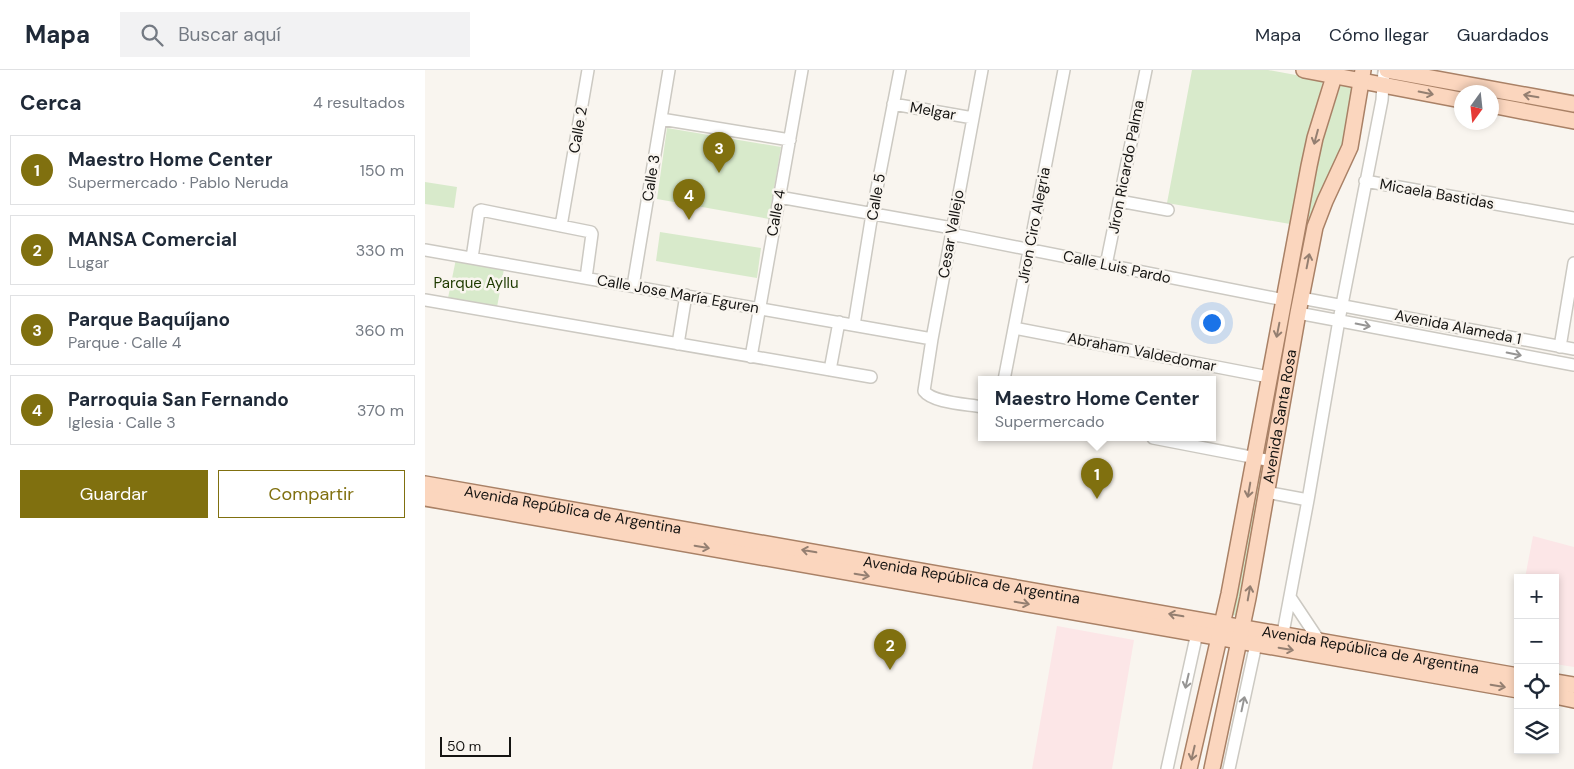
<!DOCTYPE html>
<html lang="es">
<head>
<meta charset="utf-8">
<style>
	body { margin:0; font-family:"DM Sans",sans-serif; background:#f2f2f3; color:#1f2937 }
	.controls { position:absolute; right:15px; bottom:15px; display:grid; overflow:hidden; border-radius:0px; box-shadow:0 2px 8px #0003 }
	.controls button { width:45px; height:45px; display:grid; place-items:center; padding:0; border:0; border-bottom:1px solid #e0e1e3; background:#fff; color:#1f2937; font:25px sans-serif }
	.compass { position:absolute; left:1029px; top:15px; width:45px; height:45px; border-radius:50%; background:#fff; box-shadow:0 2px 8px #0003; rotate:195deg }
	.scale { position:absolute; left:15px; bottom:12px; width:71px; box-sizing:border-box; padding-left:5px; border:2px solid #151412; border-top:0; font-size:14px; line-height:18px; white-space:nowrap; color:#151412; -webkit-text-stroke:4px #f9f5ef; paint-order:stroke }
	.you { position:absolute; left:786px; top:252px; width:18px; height:18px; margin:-12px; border:4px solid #fff; border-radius:50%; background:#1a73e8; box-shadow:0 0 0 8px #1a73e833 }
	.badge { display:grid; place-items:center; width:32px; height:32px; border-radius:50%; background:#80700f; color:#fff; font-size:16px; font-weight:700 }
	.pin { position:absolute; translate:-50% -41px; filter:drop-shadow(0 1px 2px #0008) }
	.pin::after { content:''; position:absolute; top:26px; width:18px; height:15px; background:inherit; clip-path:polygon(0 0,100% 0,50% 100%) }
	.popup { position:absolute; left:553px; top:306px; width:238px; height:65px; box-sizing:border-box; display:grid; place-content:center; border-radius:0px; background:#fff; filter:drop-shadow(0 1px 4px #0005); font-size:16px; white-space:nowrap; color:#747a83 }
	.popup b { font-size:19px; color:#1f2937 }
	.popup::after { content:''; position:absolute; left:50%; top:100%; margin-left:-10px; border:10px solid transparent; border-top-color:#fff }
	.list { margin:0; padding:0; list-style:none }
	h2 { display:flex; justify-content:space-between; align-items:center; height:65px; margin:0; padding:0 20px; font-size:21px }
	h2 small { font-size:16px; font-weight:400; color:#747a83 }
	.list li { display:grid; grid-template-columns:32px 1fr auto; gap:15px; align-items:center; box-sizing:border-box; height:70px; margin:0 10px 10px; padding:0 10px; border:1px solid #e0e1e3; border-radius:0px }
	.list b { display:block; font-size:19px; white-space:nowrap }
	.list p { margin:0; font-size:16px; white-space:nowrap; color:#747a83 }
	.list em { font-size:16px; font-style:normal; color:#747a83 }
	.actions { display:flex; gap:10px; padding:15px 20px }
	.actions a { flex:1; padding:11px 0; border:1px solid #80700f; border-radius:0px; text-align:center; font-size:18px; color:#80700f }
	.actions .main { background:#80700f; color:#fff }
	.icon { flex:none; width:28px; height:28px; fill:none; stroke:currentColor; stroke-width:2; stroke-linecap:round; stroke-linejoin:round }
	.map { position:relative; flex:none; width:1149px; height:699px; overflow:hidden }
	header { display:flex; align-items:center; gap:30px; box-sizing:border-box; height:70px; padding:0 25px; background:#fff; border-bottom:1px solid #e0e1e3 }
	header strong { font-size:24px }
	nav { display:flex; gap:28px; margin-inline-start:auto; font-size:18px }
	.search { width:350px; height:45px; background:#f2f2f3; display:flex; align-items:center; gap:12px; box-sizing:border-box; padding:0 18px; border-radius:0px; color:#747a83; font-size:19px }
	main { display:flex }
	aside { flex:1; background:#fff }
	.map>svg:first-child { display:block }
	.industrial { fill:#fce6e7 }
	.green { fill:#d8eacb }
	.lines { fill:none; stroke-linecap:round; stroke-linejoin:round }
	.minor-casing { stroke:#ccc9c2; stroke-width:14 }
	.major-casing { stroke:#a98166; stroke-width:18 }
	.minor { stroke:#fff; stroke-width:11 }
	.major { stroke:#fbd6be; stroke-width:15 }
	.oneway { stroke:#947f71 }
	.oneway2 { stroke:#969594 }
	.labels { text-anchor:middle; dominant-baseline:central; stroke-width:5; stroke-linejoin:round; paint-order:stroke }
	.street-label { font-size:15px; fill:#151412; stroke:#f9f5ef }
	.park-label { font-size:15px; fill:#1e3a00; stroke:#f9f5ef }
</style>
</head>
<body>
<header>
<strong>Mapa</strong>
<div class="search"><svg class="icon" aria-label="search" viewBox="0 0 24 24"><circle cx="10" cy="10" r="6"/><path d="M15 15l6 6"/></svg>Buscar aquí</div>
<nav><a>Mapa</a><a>Cómo llegar</a><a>Guardados</a></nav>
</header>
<main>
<aside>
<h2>Cerca<small>4 resultados</small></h2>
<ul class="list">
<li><span class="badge">1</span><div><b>Maestro Home Center</b><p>Supermercado · Pablo Neruda</p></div><em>150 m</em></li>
<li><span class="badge">2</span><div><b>MANSA Comercial</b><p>Lugar</p></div><em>330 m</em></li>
<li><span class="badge">3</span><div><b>Parque Baquíjano</b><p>Parque · Calle 4</p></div><em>360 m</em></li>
<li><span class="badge">4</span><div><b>Parroquia San Fernando</b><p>Iglesia · Calle 3</p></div><em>370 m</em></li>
</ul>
<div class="actions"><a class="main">Guardar</a><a>Compartir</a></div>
</aside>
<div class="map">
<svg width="1149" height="699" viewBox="0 0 1149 699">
	<rect width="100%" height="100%" fill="#f9f5ef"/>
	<path class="industrial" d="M1108,466L1149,477V597L1130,594V508H1100Z
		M632,556L709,570L687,699H607Z"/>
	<path class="green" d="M767,0H843L898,10L865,154L742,133Z
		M916,14L936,21L921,81L893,130L813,546L802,544L894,83Z
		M242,58L356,77L344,149L232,129Z
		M0,112L32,117L29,138L0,134Z
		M235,162L336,178L332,208L231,191Z
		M31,189L79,199L72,237L23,228Z"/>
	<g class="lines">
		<defs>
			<path id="minor" d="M557,0L507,269L499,321C508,333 542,334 557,337
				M468,34L548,48
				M236,49L365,70
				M940,111L1149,148
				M354,127L527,158
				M694,131L743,140
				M136,156L163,0
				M526,164L859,230
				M0,180L507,269
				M47,188L54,141L56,140L166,162L167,164L161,208
				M681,195L721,0
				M208,216L244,0
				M876,228L1149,279
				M0,230L446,307
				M873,243L1149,295
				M429,255L447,144L475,0
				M589,258L844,307
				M253,274L261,225
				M1135,277L1149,193
				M326,287L377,0
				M405,300L414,252
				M579,310L639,0
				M728,368L847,391
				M841,422L883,430L858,563
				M883,430L914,250L957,30L959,0
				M865,527L893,569
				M742,699L772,563
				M804,699L831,574"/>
			<g id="major">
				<path d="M879,0L1036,30"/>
				<path d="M962,0L1149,34"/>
				<path d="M1066,35L1149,51"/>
				<path id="s1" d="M0,414L1093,606"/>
				<path d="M0,428L1093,620"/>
				<path d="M1130,612L1149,615"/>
				<path d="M1130,626L1149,630"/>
				<path d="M764,699L804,524L884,96L890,68L911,0"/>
				<path id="s2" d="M787,699L823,528L873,243L890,157L900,131L925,77L938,0"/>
			</g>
		</defs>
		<use href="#minor" class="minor-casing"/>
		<use href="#major" class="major-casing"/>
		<use href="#minor" class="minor"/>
		<use href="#major" class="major"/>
	</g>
	<defs><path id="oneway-shaft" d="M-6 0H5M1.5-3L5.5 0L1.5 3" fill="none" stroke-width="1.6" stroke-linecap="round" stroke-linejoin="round" transform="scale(1.25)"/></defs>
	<g class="oneway">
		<use href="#oneway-shaft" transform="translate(1001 23) rotate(11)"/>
		<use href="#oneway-shaft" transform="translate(1106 26) rotate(-170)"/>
		<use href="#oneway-shaft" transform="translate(891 67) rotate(105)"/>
		<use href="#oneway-shaft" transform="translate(883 191) rotate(-79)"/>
		<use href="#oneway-shaft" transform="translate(853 260) rotate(101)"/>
		<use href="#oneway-shaft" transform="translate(824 420) rotate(100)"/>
		<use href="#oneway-shaft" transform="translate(277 477) rotate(10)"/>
		<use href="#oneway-shaft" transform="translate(384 481) rotate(-170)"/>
		<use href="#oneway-shaft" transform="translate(437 505) rotate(10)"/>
		<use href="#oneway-shaft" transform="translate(824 523) rotate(-80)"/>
		<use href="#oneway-shaft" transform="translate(597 533) rotate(10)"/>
		<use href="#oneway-shaft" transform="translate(751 545) rotate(-170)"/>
		<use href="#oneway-shaft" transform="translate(861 579) rotate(10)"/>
		<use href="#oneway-shaft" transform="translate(1073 616) rotate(10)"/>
		<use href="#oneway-shaft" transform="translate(768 683) rotate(103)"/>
	</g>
	<g class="oneway2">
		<use href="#oneway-shaft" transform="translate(938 255) rotate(11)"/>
		<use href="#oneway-shaft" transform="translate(1089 284) rotate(11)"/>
		<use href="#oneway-shaft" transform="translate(762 611) rotate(103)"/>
		<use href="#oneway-shaft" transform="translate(818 634) rotate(-78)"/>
	</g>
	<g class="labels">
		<g class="street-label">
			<text transform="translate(508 41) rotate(10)">Melgar</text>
			<text transform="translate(153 60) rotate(-80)">Calle 2</text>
			<text transform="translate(701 97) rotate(-79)">Jíron Ricardo Palma</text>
			<text transform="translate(226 108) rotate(-81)">Calle 3</text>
			<text transform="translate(1012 124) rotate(10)">Micaela Bastidas</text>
			<text transform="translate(451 127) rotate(-80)">Calle 5</text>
			<text transform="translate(351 143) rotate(-80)">Calle 4</text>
			<text transform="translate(609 155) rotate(-79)">Jíron Ciro Alegria</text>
			<text transform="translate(526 164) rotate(-80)">Cesar Vallejo</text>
			<text transform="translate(692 197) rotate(12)">Calle Luis Pardo</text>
			<text transform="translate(253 224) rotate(10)">Calle Jose María Eguren</text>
			<text transform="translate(1033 257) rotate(11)">Avenida Alameda 1</text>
			<text transform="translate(717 282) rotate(11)">Abraham Valdedomar</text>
			<text stroke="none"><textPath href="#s2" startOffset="359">Avenida Santa Rosa</textPath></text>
			<text stroke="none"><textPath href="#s1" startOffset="150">Avenida República de Argentina</textPath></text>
			<text stroke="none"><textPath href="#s1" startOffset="555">Avenida República de Argentina</textPath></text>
			<text stroke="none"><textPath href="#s1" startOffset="960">Avenida República de Argentina</textPath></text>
		</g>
		<g class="park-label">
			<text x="51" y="213">Parque Ayllu</text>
		</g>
	</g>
</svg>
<div class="controls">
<button>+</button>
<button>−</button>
<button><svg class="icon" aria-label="locate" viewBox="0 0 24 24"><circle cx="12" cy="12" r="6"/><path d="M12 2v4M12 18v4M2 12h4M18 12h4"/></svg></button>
<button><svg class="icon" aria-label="layers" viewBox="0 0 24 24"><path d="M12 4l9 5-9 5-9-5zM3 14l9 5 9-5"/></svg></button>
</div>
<svg class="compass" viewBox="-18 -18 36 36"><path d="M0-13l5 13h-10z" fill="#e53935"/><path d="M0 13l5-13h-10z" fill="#747a83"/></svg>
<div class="scale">50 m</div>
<div class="you"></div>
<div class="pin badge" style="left:672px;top:429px">1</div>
<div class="popup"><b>Maestro Home Center</b>Supermercado</div>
<div class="pin badge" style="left:465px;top:600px">2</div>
<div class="pin badge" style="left:294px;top:103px">3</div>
<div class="pin badge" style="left:264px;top:150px">4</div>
</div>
</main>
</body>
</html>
